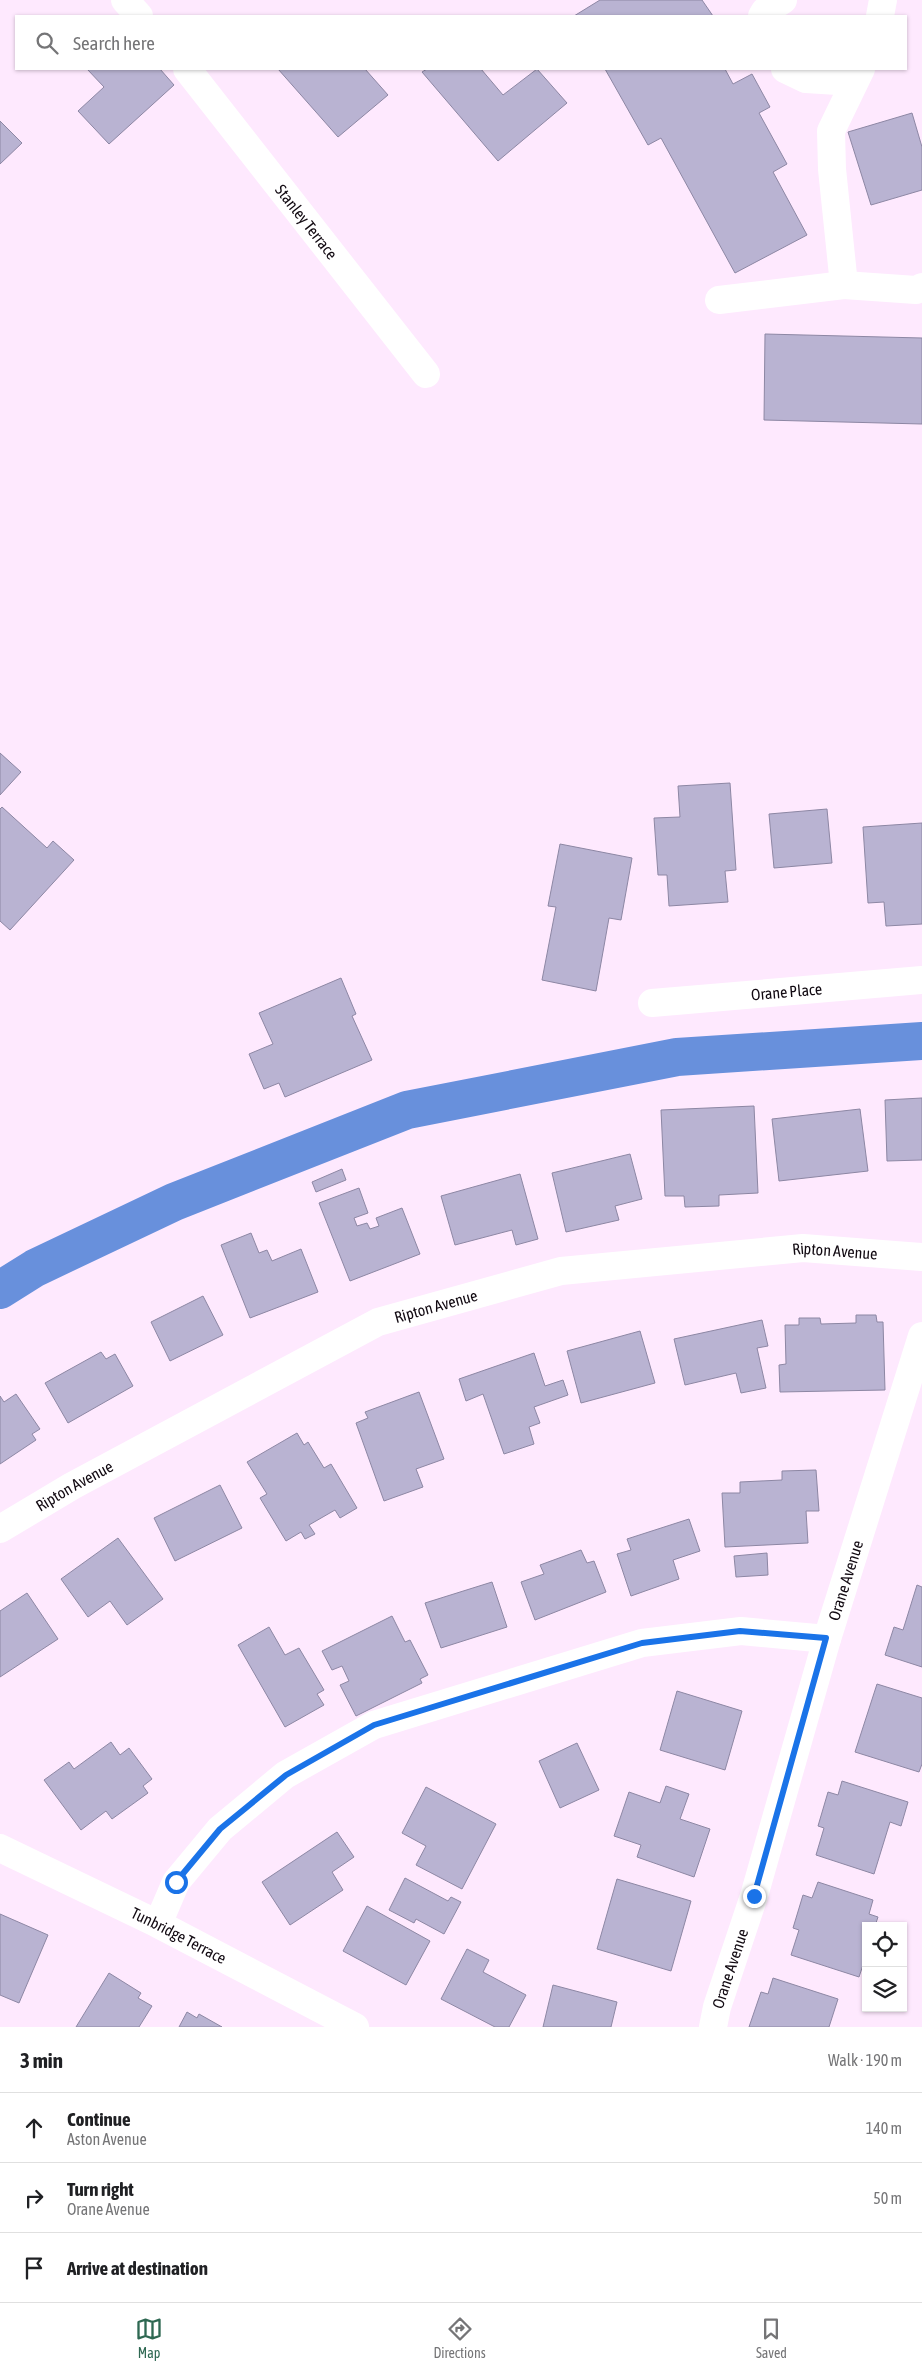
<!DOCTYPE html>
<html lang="en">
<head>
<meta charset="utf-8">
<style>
	body { margin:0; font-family:"Asap Condensed",sans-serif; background:#f2f2f2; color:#202124 }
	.controls { position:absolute; right:15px; bottom:15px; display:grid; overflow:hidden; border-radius:0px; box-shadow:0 1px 4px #0004 }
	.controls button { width:45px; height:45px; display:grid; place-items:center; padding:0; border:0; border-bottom:1px solid #e0e0e0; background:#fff; color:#202124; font:25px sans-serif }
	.stop { position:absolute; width:15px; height:15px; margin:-11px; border:4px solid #1a73e8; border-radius:50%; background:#fff }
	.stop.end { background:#1a73e8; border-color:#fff; box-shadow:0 1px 5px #0008 }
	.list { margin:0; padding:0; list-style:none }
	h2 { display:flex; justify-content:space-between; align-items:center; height:65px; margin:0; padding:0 20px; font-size:21px }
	h2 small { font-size:16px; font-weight:400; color:#757577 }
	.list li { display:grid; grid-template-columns:32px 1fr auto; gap:15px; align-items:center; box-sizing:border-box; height:70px; padding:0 20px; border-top:1px solid #e0e0e0 }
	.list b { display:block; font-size:19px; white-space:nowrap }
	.list p { margin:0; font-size:16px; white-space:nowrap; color:#757577 }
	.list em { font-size:16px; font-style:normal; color:#757577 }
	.icon { flex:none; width:28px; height:28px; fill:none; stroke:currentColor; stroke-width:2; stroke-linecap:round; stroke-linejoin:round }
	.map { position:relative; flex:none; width:922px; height:2027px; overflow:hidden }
	.search { position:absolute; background:#fff; box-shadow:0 1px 4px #0004; left:15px; right:15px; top:15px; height:55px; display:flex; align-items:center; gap:12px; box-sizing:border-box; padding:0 18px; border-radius:0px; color:#757577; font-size:19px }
	.sheet { height:275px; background:#fff }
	nav { display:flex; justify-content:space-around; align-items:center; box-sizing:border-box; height:70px; border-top:1px solid #e0e0e0; background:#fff; font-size:14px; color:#757577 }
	nav a { display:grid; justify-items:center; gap:2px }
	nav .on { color:#2e6852 }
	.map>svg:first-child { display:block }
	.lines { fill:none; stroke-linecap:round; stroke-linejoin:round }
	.canal { stroke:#6890dc; stroke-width:38 }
	.building { fill:#b9b3d2; stroke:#8d87a4 }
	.minor { stroke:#fff; stroke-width:28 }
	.route { stroke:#1a73e8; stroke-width:6 }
	.labels { text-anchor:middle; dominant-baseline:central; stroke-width:4; stroke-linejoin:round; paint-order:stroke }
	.street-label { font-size:16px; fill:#110911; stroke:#fff }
</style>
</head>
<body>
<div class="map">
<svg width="922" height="2027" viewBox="0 0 922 2027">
	<rect width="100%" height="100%" fill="#fee9fe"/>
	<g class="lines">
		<path class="canal" d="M0,1290L35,1268L174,1202L407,1110L677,1057L922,1041"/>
	</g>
	<path class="building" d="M600,0H702L713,16H574Z
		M87,69H160L174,85L109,144L78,111L104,87Z
		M278,69H365L388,95L338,137Z
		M427,69H481L503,95L537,69L567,103L498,161L422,72Z
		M605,69H725L733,84L752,74L770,107L759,113L787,164L773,172L807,235L735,273L661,138L648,145Z
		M912,113L922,147V190L871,205L848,132Z
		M0,121L22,143L0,164Z
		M765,334L922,338V424L764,420Z
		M0,753L21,772L0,795Z
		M730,783L736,870L725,871L728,902L669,906L667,875H658L654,818L680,817L678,786Z
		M2,807L47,848L53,841L74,860L10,930L0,921V809Z
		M827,809L832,863L774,868L769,814Z
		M922,823V924L886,926L884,902L868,903L863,827Z
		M560,844L632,858L621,920L609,918L596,991L542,980L556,907L548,906Z
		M341,978L356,1014L352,1016L372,1060L285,1097L279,1083L264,1089L249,1054L273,1044L259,1013Z
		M922,1098V1160L887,1161L885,1100Z
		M754,1106L758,1193L719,1195V1206L685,1207L684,1196H665L661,1110Z
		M860,1109L868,1171L779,1181L772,1119Z
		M630,1154L642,1199L615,1206L619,1220L566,1232L552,1173Z
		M342,1169L346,1180L316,1192L312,1182Z
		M520,1174L538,1239L516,1245L512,1230L455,1245L441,1196Z
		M359,1188L368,1213L354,1218L357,1226L367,1223L370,1229L379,1226L376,1218L402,1208L420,1254L350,1281L319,1203Z
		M251,1233L259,1253L267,1250L272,1261L301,1249L318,1292L250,1318L221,1245Z
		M203,1296L223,1335L170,1361L151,1322Z
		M856,1315H876L877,1322H883L885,1390L780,1392L779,1365L786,1364L785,1325H799V1318H820L821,1324L856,1323Z
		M762,1320L768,1346L757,1348L766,1388L741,1393L736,1373L685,1385L674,1339Z
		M640,1331L655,1383L581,1403L567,1351Z
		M101,1352L106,1359L115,1354L133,1386L68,1423L45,1383Z
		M534,1353L545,1386L563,1380L568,1395L534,1407L540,1423L529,1427L534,1444L504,1454L483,1394L466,1401L459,1379Z
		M419,1392L444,1459L416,1469L423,1487L384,1501L356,1423L368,1418L365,1412Z
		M16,1394L40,1429L32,1434L36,1440L0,1464V1396L4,1402Z
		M297,1433L304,1445L308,1442L324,1468L331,1464L357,1508L340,1518L335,1510L309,1525L315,1534L305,1539L301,1532L286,1541L260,1498L267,1494L247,1462Z
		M816,1470L819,1511H806L808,1543L725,1547L722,1493H740V1482L782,1480V1471Z
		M220,1485L242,1528L175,1561L154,1518Z
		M689,1519L700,1551L673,1560L679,1579L631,1596L617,1554L631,1550L627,1539Z
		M118,1538L163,1599L127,1625L110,1601L88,1617L61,1579Z
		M581,1550L587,1563L594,1561L606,1592L535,1620L521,1582L544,1574L540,1565Z
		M767,1553L768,1575L736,1577L734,1556Z
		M492,1582L507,1627L441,1648L425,1603Z
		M917,1585L922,1587V1667L885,1655L894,1627L903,1630Z
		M27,1593L58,1639L0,1677V1611Z
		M392,1616L405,1642L410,1640L428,1675L420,1679L422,1683L356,1716L340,1685L349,1681L342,1666L332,1670L322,1651Z
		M269,1627L285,1655L299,1648L324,1690L317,1694L324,1705L285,1727L238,1645Z
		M877,1684L922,1698V1764L919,1772L855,1752Z
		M677,1691L742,1711L725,1770L660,1750Z
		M111,1742L120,1755L129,1748L152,1779L143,1786L148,1793L112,1819L106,1811L81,1830L44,1780L69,1762L74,1769Z
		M577,1743L599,1790L560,1808L539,1761Z
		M842,1781L908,1802L901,1826L890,1822L874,1874L816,1855L824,1828L818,1826L828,1792L838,1795Z
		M666,1786L689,1794L680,1819L710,1829L694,1877L637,1857L641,1845L614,1836L629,1792L660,1803Z
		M426,1787L496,1824L462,1889L416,1865L426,1846L402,1833Z
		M337,1832L354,1857L332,1872L343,1890L290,1925L262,1882Z
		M405,1878L448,1901L451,1897L461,1902L444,1934L416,1919L414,1923L389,1910Z
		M617,1879L691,1901L671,1971L597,1949Z
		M818,1882L873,1900L869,1914L878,1917L875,1926H866V1956L859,1977L791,1955L799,1930L793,1928L803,1895L812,1898Z
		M367,1906L430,1941L406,1985L343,1951Z
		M0,1914L48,1935L19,2003L0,1995Z
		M467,1949L489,1960L483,1972L526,1995L509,2027H495L441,1999Z
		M109,1973L141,1993L138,1998L152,2006L139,2027H76Z
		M773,1978L838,1999L829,2027H749L761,1992L768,1994Z
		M553,1985L617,2002L611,2027H543Z
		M187,2012L197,2018L199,2014L222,2027H179Z"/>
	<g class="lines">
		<g class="minor">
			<path d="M125,0L139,16"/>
			<path d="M762,16L765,11L783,0"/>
			<path d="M880,16L883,0"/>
			<path id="s1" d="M187,69L426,374"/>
			<path d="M785,69L806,79L854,82"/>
			<path d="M844,285L916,290L922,287"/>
			<path d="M719,300L844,285L832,169L831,131L861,69"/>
			<path id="s2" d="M652,1003L922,980"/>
			<path id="s3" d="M0,1529L72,1486L378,1322L561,1271L803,1248L922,1257"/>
			<path id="s4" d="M0,1848L158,1924L355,2027"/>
			<path d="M158,1924L176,1882L220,1829L285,1775L374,1725L642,1643L741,1631L827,1639"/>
			<path id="s5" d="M713,2027L717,2007L754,1896L827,1639L922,1336"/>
		</g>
	</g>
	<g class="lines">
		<path class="route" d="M176,1882L220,1829L286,1775L374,1725L642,1643L740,1631L826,1638L754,1896"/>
	</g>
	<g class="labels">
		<g class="street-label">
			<text stroke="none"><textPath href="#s1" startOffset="194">Stanley Terrace</textPath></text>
			<text stroke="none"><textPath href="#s2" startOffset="135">Orane Place</textPath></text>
			<text stroke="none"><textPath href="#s3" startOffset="896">Ripton Avenue</textPath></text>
			<text stroke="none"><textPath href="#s3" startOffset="491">Ripton Avenue</textPath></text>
			<text stroke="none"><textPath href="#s3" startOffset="86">Ripton Avenue</textPath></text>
			<text stroke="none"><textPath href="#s5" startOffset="466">Orane Avenue</textPath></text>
			<text stroke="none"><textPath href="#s4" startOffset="199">Tunbridge Terrace</textPath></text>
			<text stroke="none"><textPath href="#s5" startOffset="61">Orane Avenue</textPath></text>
		</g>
	</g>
</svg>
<div class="controls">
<button><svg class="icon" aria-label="locate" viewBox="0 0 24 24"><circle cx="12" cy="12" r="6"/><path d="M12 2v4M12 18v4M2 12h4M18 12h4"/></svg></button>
<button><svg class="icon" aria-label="layers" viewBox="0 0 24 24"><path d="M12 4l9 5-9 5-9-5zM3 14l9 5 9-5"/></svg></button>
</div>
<div class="stop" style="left:176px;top:1882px"></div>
<div class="stop end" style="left:754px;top:1896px"></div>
<div class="search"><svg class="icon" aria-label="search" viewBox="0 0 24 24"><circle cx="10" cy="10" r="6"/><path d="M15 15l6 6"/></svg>Search here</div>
</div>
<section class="sheet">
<h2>3 min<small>Walk · 190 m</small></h2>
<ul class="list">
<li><svg class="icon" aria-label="ahead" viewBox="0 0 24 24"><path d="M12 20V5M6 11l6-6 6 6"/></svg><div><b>Continue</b><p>Aston Avenue</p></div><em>140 m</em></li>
<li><svg class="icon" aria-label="right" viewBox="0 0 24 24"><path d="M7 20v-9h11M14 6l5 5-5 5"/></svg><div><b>Turn right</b><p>Orane Avenue</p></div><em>50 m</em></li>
<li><svg class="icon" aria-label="arrive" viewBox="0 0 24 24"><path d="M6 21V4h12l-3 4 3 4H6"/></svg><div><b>Arrive at destination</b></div></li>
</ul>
</section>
<nav>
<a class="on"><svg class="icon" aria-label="map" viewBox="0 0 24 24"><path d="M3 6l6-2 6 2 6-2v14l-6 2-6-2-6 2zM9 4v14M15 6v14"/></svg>Map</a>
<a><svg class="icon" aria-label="directions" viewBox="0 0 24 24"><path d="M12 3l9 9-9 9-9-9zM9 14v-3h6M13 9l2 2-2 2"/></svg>Directions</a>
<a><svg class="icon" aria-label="saved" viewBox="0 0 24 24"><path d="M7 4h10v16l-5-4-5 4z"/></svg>Saved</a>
</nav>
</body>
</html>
